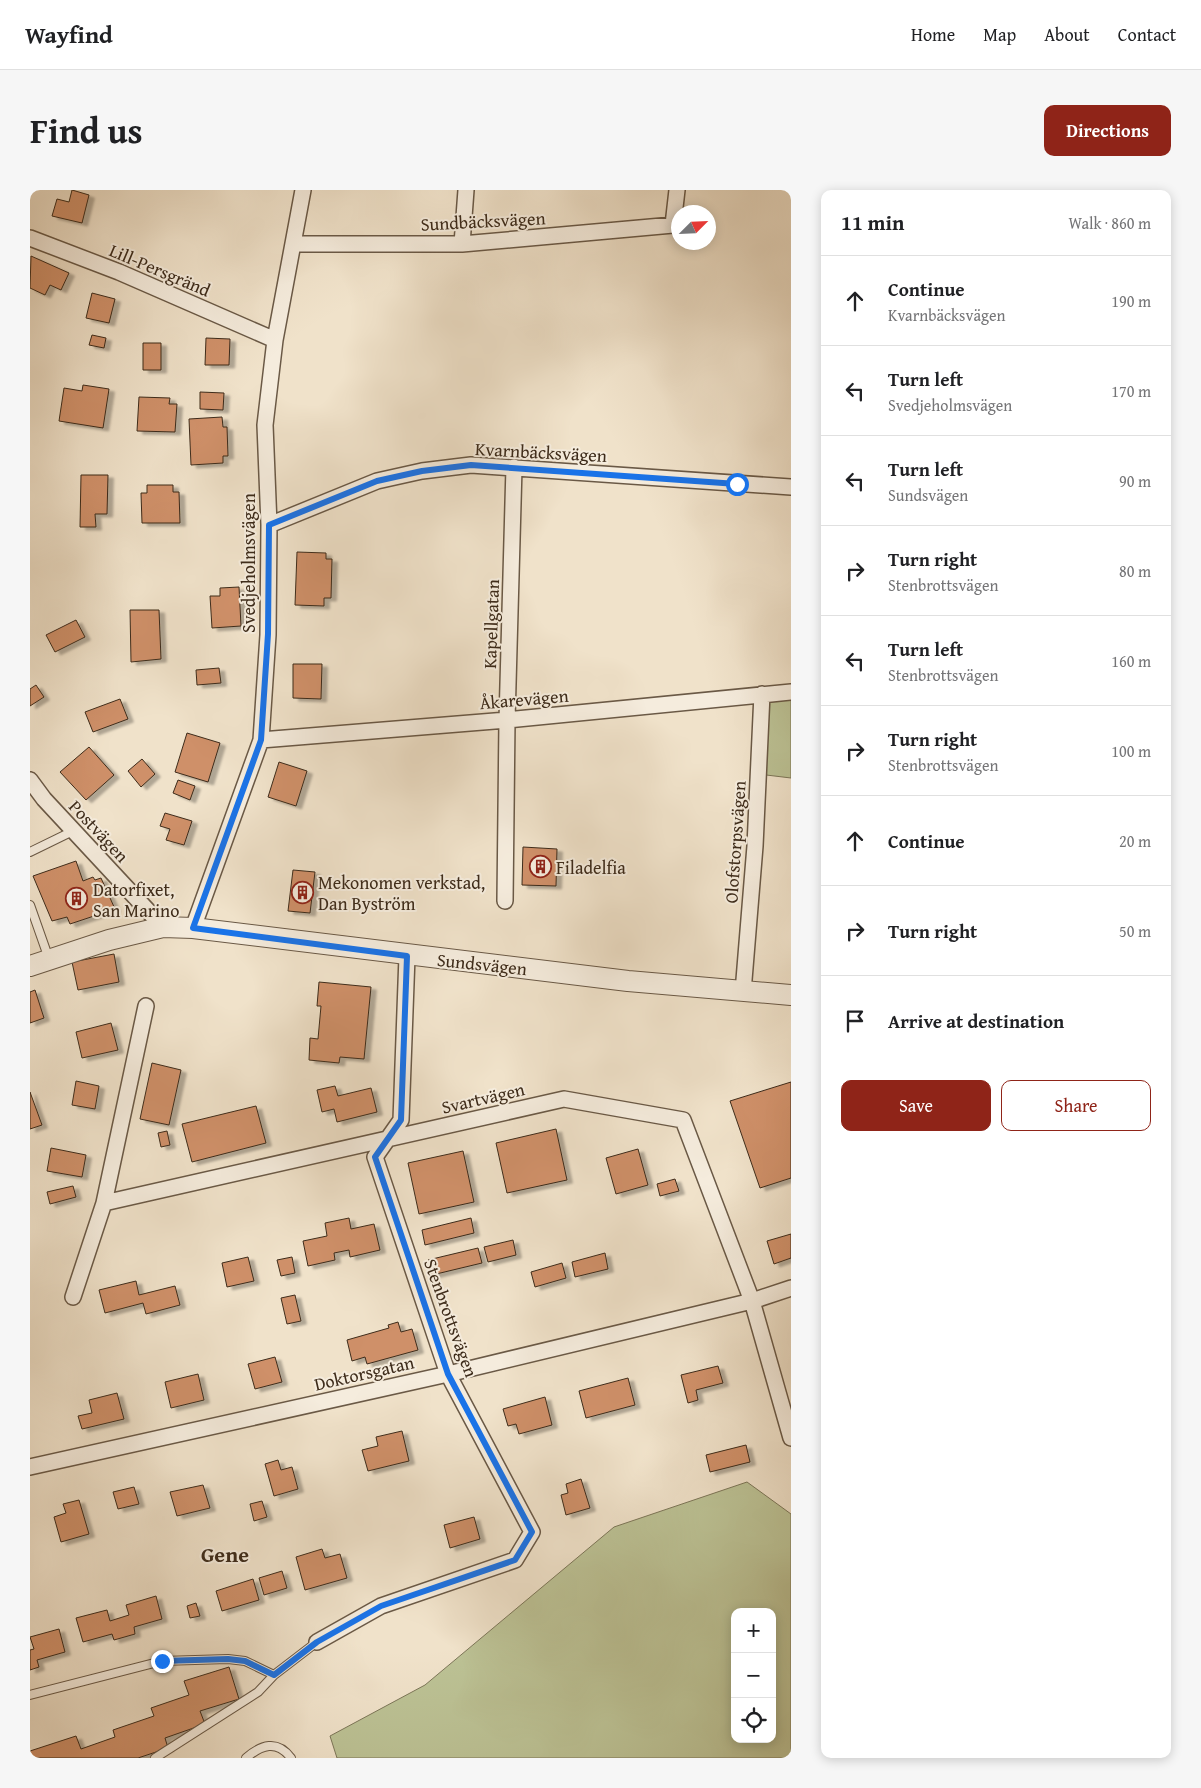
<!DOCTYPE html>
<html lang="en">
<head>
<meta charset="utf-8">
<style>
	body { margin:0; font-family:"Gentium Book Plus",serif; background:#f6f6f6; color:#202124 }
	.controls { position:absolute; right:15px; bottom:15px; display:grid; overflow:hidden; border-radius:10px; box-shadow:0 2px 12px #0003 }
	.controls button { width:45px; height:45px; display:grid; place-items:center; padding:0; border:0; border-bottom:1px solid #e0e0e0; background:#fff; color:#202124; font:25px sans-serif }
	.compass { position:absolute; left:641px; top:15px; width:45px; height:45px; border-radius:50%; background:#fff; box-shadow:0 2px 12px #0003; rotate:66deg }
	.stop { position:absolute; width:15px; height:15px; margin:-11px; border:4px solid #1a73e8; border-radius:50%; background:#fff }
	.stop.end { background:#1a73e8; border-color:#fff; box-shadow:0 1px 5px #0008 }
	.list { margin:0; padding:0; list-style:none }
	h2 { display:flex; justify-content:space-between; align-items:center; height:65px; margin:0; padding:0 20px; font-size:21px }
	h2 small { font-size:16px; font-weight:400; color:#757577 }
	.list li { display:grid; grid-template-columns:32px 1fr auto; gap:15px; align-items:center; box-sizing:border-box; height:90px; padding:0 20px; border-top:1px solid #e0e0e0 }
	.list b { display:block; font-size:19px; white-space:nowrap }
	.list p { margin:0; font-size:16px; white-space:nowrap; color:#757577 }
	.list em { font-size:16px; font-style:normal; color:#757577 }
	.actions { display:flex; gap:10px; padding:15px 20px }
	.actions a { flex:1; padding:11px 0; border:1px solid #8f2418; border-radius:10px; text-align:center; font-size:18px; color:#8f2418 }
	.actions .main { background:#8f2418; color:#fff }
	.icon { flex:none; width:28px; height:28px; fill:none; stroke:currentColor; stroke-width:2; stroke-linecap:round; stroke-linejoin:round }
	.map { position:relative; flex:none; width:761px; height:1568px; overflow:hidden; border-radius:10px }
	header { display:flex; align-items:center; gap:30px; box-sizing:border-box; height:70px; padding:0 25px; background:#fff; border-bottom:1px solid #e0e0e0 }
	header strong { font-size:24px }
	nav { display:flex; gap:28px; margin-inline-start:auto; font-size:18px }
	.intro { display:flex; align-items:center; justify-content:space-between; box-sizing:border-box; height:120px; padding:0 30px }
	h1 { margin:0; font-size:35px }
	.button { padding:12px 22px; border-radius:10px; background:#8f2418; color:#fff; font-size:18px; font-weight:700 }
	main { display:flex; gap:30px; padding:0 30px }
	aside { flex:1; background:#fff; border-radius:10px; box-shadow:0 2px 12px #0003 }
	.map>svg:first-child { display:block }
	.green { fill:#bcc295; stroke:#7c7658; fill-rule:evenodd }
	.building { fill:#cf9069; stroke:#3d2b1a; filter:url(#shadow) }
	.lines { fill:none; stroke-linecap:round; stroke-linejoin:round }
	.service-casing { stroke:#6a5946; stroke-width:10 }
	.minor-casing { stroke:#6a5946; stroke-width:18 }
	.tertiary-casing { stroke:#6a5946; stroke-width:22 }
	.service { stroke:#f5ecdd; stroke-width:8 }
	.minor { stroke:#f5ecdd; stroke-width:15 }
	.tertiary { stroke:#f5ecdd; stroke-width:20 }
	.route { stroke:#1a73e8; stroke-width:6 }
	.labels { text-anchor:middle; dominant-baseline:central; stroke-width:4; stroke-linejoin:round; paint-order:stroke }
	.street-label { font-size:18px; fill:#3d2b1a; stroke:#f5ecdd }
	.poi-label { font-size:18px; fill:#3d2b1a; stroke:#f5ecdd; text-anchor:start }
	.district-label { font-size:22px; font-weight:bold; fill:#3d2b1a; stroke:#f5ecdd }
</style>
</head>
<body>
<header>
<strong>Wayfind</strong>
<nav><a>Home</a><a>Map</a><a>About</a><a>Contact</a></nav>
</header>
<div class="intro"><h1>Find us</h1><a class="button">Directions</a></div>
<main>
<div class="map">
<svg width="761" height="1568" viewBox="0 0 761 1568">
	<defs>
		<filter id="shadow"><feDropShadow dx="5.5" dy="3" stdDeviation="1" flood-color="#0004"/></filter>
	</defs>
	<rect width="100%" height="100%" fill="#f0e2ca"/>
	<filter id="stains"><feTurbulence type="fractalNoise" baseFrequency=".004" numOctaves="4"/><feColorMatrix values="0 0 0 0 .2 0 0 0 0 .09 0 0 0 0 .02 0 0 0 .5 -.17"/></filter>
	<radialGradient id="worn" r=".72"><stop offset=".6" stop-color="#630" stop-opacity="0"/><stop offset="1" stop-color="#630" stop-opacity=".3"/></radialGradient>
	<path class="green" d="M761,502V588L728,584L732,504Z
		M717,1292L761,1324V1568H307L300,1546L395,1495L584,1337ZM705,1422H742V1549H705Z"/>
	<path class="building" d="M42,0L59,5L52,33L22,26L27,9L39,12Z
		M1,66L39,83L31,100L20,95L15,105L0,98Z
		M62,103L85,109L79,133L56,128Z
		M62,145L76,148L74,158L59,155Z
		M176,148L200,149L199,175H175Z
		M113,153H131V180H113Z
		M53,195L79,199L73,238L29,231L34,198L52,201Z
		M170,202L194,203L193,220L170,219Z
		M109,207L140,208L139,214H147L145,242L107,241Z
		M192,227L193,237H197L198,266H193V273L161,275L159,229Z
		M51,285H78L77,324H65L66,337H50Z
		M117,295H143V302H149L150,333H112L111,303H117Z
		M267,362L296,363V369H302L301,408H294V416L265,415Z
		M209,397L211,436L182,438L180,406H190V398Z
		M100,420H129L131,469L101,472Z
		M46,430L55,447L25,462L16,445Z
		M263,474H292L291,509L263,508Z
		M189,478L191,493L167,495L166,480Z
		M6,495L14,507L0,516V499Z
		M90,509L98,529L63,542L55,522Z
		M157,543L190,553L178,592L145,582Z
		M59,557L84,585L56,610L30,582Z
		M112,569L125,584L111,597L98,581Z
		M249,572L277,581L266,616L238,607Z
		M148,590L165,596L160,610L143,603Z
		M135,623L162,631L154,655L136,650L140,639L130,636Z
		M493,657L527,659L526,696L492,695Z
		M46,671L53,691L63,687L65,690L71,688L85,719L40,734L37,727L22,731L3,686Z
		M263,680L285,682L280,723L258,721Z
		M84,764L89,792L48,800L42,772Z
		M289,792L341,797L334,869L310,867L309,873L279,870L280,848L288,849L291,816H287Z
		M5,800L14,828L0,833V802Z
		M81,833L88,860L52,868L46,842Z
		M122,873L151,880L139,935L110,929Z
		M46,891L69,896L65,919L42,915Z
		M761,892V988L730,998L700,911Z
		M305,896L308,906L341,898L347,922L307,932L304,919L292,922L287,900Z
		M0,902L12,935L0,939Z
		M226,916L236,953L162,972L152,934Z
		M526,939L537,990L477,1003L466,953Z
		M137,941L140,955L131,957L128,943Z
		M21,958L56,965L52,987L17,981Z
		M608,959L618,995L586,1004L576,968Z
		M433,961L444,1012L389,1024L378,973Z
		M645,989L649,1001L630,1006L627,994Z
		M43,996L46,1007L20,1014L17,1002Z
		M319,1028L321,1039L344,1034L350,1060L320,1067L319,1060L304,1063L305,1070L278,1076L273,1051L297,1046L295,1033Z
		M441,1028L444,1043L395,1055L392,1040Z
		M761,1044V1068L744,1074L737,1051Z
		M483,1050L486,1065L458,1072L454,1057Z
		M448,1058L452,1073L402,1085L398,1070Z
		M575,1063L578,1079L545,1087L542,1072Z
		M218,1067L224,1091L197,1097L192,1073Z
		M262,1067L265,1083L251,1086L247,1070Z
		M532,1073L536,1088L505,1097L501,1082Z
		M106,1091L109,1105L145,1096L150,1115L116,1124L113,1113L75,1123L69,1100Z
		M265,1105L271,1131L257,1134L251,1108Z
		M368,1132L371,1142L382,1139L388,1160L337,1174L335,1167L322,1171L317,1150L359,1138L358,1135Z
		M245,1167L252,1192L225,1199L218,1174Z
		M688,1176L693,1193L666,1200L668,1210L658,1213L651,1185Z
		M168,1184L174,1210L141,1218L135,1192Z
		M598,1188L605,1215L556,1228L549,1201Z
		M87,1203L94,1229L52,1239L48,1226L62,1223L59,1210Z
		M515,1207L522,1235L489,1244L486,1234L478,1236L473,1219Z
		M372,1241L379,1271L338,1281L332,1260L348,1256L346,1247Z
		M716,1255L720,1272L680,1282L676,1265Z
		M248,1270L251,1280L262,1277L268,1299L244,1306L235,1274Z
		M551,1289L560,1318L536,1325L531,1305L538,1303L536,1294Z
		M173,1295L180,1318L147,1326L140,1302Z
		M104,1297L109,1314L88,1319L83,1302Z
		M49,1310L59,1344L31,1352L24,1327L36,1323L33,1314Z
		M232,1311L237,1327L224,1331L220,1314Z
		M444,1327L450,1349L420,1358L414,1335Z
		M292,1359L295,1368L310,1364L317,1388L275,1400L266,1367Z
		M252,1381L257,1398L234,1405L229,1388Z
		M223,1389L229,1410L192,1421L186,1401Z
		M126,1406L132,1429L104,1437L105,1444L84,1450L82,1444L53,1452L46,1428L77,1420L80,1431L99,1425L96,1415Z
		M166,1413L170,1426L160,1428L157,1416Z
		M29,1439L35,1462L7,1470L9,1477L0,1480V1460L4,1459L0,1447Z
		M199,1477L209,1509L170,1521L175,1534L135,1548L138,1558L108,1568H1L0,1561L46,1546L51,1559L85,1547L83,1540L124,1526L121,1518L159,1505L154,1491Z"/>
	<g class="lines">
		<defs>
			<path id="service" d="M0,662L43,641
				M0,715L19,769
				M0,1505L132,1471L198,1469L215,1471L244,1485L287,1452
				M125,1568L228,1502L244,1485
				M216,1568C231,1555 247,1549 261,1568"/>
			<path id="minor" d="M0,48L89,82L245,150
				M264,54H432L643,35L647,0
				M432,54L436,0
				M239,335L347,291L392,281L441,275L761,297
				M231,550L477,530L761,502
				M0,590L14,609L133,737
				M475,711L477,530L484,277
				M163,738L231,550L238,445L239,335L235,235L245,150L273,0
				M713,802L725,656L732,504
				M116,816L74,1013L534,909L653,930L722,1111L761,1248
				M43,1107L74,1013
				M0,1277L418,1184L722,1111L761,1098
				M287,1452L351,1416L485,1370L502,1342L418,1184L345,967L371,930L377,766"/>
			<path id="tertiary" d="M0,776L79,750L133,737L163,738L598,791L761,805"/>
		</defs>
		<use href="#service" class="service-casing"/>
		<use href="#minor" class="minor-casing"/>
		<use href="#tertiary" class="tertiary-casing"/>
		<use href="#service" class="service"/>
		<use href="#minor" class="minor"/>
		<use href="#tertiary" class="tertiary"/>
	</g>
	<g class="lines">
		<path class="route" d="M132,1471L198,1469L215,1471L244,1485L287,1452L351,1416L485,1370L502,1342L418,1184L345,967L371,930L377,766L163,738L231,550L238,444L239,335L347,291L392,281L441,275L707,294"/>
	</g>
	<defs>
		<symbol id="building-ring" viewBox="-11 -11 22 22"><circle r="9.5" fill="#f5ecdd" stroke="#8f2418" stroke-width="1.5"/><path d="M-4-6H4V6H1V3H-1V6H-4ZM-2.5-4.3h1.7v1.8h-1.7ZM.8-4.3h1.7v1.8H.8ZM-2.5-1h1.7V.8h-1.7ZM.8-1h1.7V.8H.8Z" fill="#8f2418"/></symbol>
	</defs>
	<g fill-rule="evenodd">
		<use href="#building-ring" x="498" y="664" width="25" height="25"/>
		<use href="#building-ring" x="260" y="690" width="25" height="25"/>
		<use href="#building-ring" x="34" y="696" width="25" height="25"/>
	</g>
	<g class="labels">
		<g class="street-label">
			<text transform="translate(453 31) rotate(-3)">Sundbäcksvägen</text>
			<text transform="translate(130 80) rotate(23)">Lill-Persgränd</text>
			<text transform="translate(511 262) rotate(3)">Kvarnbäcksvägen</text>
			<text transform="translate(218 373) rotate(-90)">Svedjeholmsvägen</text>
			<text transform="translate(461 434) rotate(-88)">Kapellgatan</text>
			<text transform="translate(494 509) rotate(-5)">Åkarevägen</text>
			<text transform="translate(69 641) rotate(47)">Postvägen</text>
			<text transform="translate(705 652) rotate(-86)">Olofstorpsvägen</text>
			<text transform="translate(452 774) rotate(6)">Sundsvägen</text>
			<text transform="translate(453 908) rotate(-13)">Svartvägen</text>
			<text transform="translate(421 1128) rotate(70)">Stenbrottsvägen</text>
			<text transform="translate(334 1183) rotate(-13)">Doktorsgatan</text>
		</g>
		<g class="poi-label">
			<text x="526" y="677">Filadelfia</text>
			<text x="288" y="692">Mekonomen verkstad,<tspan x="288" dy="21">Dan Byström</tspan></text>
			<text x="63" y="699">Datorfixet,<tspan x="63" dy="21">San Marino</tspan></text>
		</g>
		<g class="district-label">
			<text x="195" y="1364">Gene</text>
		</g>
	</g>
	<rect width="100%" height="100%" filter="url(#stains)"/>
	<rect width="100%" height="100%" fill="url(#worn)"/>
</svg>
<div class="controls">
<button>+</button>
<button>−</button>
<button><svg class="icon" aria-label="locate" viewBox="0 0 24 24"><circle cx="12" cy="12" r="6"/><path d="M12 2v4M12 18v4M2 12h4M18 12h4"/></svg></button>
</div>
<svg class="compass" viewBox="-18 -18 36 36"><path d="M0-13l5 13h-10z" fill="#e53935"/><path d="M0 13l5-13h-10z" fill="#757577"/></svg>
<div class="stop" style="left:707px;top:294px"></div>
<div class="stop end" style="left:132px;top:1471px"></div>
</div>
<aside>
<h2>11 min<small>Walk · 860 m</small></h2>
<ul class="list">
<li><svg class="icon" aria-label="ahead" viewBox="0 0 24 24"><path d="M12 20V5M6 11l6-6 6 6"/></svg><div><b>Continue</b><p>Kvarnbäcksvägen</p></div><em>190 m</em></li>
<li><svg class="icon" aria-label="left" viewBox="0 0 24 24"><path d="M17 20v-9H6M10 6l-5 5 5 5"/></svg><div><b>Turn left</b><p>Svedjeholmsvägen</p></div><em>170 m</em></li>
<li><svg class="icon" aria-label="left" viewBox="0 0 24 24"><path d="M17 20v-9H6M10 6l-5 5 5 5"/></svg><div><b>Turn left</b><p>Sundsvägen</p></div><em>90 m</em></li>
<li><svg class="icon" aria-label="right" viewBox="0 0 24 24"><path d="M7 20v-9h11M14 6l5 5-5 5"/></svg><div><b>Turn right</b><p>Stenbrottsvägen</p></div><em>80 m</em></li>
<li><svg class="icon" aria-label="left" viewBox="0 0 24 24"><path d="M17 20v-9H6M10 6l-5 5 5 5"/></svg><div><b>Turn left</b><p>Stenbrottsvägen</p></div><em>160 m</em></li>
<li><svg class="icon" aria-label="right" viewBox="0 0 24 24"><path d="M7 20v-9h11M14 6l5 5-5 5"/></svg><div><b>Turn right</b><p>Stenbrottsvägen</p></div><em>100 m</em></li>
<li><svg class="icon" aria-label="ahead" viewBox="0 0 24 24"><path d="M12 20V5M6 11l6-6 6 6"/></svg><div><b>Continue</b></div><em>20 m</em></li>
<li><svg class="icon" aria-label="right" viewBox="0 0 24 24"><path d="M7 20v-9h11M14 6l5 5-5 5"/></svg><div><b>Turn right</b></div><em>50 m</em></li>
<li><svg class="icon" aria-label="arrive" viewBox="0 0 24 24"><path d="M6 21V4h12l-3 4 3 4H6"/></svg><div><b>Arrive at destination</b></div></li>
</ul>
<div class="actions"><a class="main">Save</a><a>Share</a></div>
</aside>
</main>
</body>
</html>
